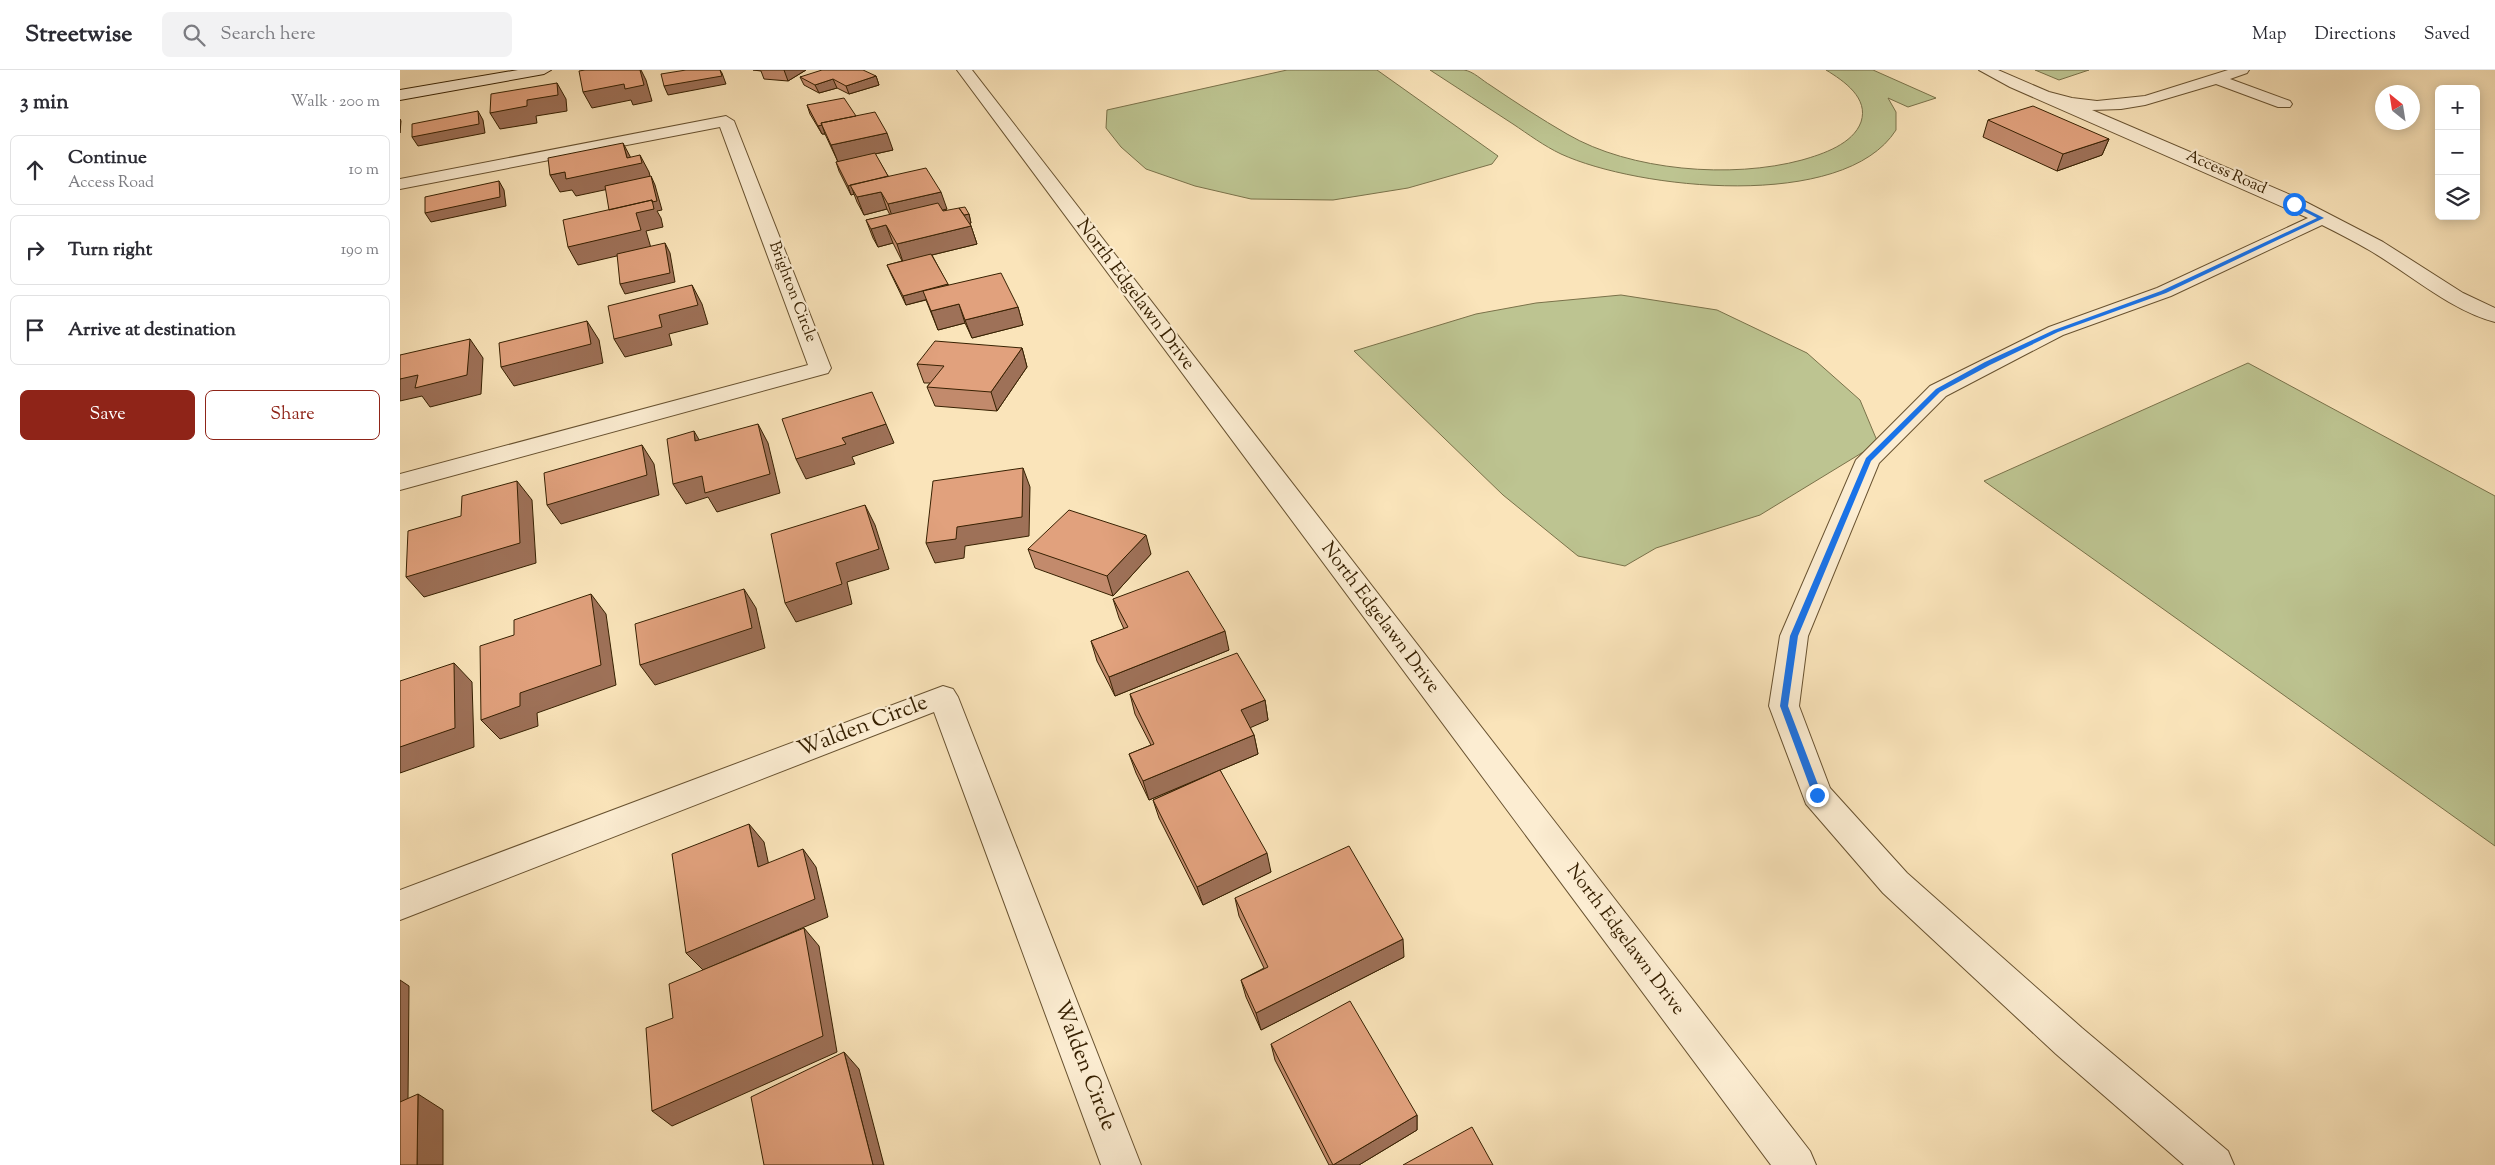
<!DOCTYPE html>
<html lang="en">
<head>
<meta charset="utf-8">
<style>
	body { margin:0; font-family:"Sorts Mill Goudy",serif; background:#f2f2f3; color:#2b2b33 }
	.controls { position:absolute; right:15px; top:15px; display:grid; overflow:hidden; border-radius:8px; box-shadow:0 2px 12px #0003 }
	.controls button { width:45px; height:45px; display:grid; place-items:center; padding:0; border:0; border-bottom:1px solid #e1e1e2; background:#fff; color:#2b2b33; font:25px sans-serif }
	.compass { position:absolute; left:1975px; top:15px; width:45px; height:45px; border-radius:50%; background:#fff; box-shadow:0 2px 12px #0003; rotate:330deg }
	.stop { position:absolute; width:15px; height:15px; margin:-11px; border:4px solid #1a73e8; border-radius:50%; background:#fff }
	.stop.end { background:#1a73e8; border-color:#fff; box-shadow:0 1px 5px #0008 }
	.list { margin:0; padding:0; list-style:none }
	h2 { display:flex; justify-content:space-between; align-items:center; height:65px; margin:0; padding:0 20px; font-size:21px }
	h2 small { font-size:16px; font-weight:400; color:#7c7c81 }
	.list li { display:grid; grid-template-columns:32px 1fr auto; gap:15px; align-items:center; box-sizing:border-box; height:70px; margin:0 10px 10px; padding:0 10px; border:1px solid #e1e1e2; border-radius:8px }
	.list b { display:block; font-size:19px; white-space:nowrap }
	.list p { margin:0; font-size:16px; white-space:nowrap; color:#7c7c81 }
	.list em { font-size:16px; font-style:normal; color:#7c7c81 }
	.actions { display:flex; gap:10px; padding:15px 20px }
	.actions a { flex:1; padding:11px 0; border:1px solid #8f2418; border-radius:8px; text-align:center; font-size:18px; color:#8f2418 }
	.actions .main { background:#8f2418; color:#fff }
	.icon { flex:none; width:28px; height:28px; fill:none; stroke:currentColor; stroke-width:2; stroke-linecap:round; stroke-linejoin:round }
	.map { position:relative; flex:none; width:2095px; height:1095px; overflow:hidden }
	header { display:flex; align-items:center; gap:30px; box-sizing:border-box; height:70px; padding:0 25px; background:#fff; border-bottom:1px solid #e1e1e2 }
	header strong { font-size:24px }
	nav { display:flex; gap:28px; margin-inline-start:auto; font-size:18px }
	.search { width:350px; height:45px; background:#f2f2f3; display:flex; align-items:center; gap:12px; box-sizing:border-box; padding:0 18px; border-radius:8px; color:#7c7c81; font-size:19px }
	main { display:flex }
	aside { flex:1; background:#fff }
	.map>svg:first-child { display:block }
	.green { fill:#bdc491; stroke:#7a724a }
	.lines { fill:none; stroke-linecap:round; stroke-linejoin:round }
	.lane-casing { stroke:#685230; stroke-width:2 }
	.street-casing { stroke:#685230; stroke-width:2 }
	.secondary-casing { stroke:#372102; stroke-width:2 }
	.lane { fill:#fcedd2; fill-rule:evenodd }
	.street { fill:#fcedd2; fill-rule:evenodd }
	.secondary { fill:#fcedd2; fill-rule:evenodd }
	.wall { fill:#c28a6c; stroke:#372102 }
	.shaded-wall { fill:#9e7158; stroke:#372102 }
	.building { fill:#e1a17d; stroke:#372102 }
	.route { fill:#1a73e8 }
	.labels { text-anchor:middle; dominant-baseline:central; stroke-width:4.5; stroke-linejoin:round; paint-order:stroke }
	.far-street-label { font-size:16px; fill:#372102; stroke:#fcedd2 }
	.street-label { font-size:19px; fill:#372102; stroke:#fcedd2 }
	.near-street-label { font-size:22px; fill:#372102; stroke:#fcedd2 }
</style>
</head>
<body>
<header>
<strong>Streetwise</strong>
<div class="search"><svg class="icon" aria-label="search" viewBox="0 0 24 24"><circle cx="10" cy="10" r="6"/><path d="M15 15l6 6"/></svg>Search here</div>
<nav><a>Map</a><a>Directions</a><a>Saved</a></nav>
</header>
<main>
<aside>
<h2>3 min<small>Walk · 200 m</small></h2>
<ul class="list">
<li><svg class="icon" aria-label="ahead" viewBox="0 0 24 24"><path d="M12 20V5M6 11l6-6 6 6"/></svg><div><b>Continue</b><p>Access Road</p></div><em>10 m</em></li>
<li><svg class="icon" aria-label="right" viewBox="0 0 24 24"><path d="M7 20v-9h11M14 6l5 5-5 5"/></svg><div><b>Turn right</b></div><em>190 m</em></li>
<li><svg class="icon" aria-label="arrive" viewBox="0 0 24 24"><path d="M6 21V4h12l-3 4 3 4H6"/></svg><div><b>Arrive at destination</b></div></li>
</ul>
<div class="actions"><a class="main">Save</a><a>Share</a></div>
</aside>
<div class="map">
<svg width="2095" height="1095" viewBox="0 0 2095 1095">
	<rect width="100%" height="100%" fill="#fae4ba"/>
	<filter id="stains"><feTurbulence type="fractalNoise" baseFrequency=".004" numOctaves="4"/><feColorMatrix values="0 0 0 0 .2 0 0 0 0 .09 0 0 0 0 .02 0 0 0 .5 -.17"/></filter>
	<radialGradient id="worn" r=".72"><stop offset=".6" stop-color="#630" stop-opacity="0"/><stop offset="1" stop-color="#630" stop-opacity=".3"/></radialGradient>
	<path class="green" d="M887,0H977L1098,86L1092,94L1008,118L933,130L851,129L795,116L746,99L721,77L706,58L707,40Z
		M1030,0C1041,0 1054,0 1064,0C1073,1 1083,11 1090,15C1115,32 1141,49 1167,64C1230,101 1332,109 1402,90C1423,84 1453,74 1461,52C1469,28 1444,11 1426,0H1473L1536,28L1508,37L1488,28L1496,42V60C1444,142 1237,119 1161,84C1144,76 1128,64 1113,54C1085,36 1058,18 1030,0Z
		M1635,0H1689L1659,10Z
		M1221,225L1317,240L1407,283L1460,330L1478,373L1360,445L1256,478L1225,496L1178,486L1103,425L954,281L1076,244L1136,233Z
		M1848,293L2095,426V776L1584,411Z"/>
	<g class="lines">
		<defs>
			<path id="lane" d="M1579,0H1598L1649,22L1672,28L1697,31L1745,26L1828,0H1849L1847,3L1830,9L1890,31L1892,34L1890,37H1878L1816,14L1745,35L1721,39L1692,40L1900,129L1983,172L2063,223L2095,238V252C2051,241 2009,203 1969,180C1954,171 1938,163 1922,155L1771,226L1663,265L1546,326L1479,393L1408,566L1399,636L1430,718L1507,803L1682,958L1828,1081L1834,1095H1784L1656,984L1483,823L1406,734L1369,636L1380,566L1456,390L1530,316L1649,257L1757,218L1908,148L1610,17Z"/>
			<path id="street" d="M557,0H572L1410,1081L1416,1095H1371Z
				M326,46L334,51L431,298L428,303L0,420V404L408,295L320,57L0,119V109Z
				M543,616L553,619L558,627L741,1095H701L534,642L0,850V820Z"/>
			<path id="secondary" d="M118,0H151L144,4L0,30V20Z"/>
		</defs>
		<use href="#lane" class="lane-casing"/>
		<use href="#street" class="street-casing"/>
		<use href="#secondary" class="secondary-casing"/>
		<use href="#lane" class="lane"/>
		<use href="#street" class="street"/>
		<use href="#secondary" class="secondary"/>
	</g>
	<path class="wall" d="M353,0H406L388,11L364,9L361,1Z
		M476,6L479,15L449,24L437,18L419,23L404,15L400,7Z
		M407,35L456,46L493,80L475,84L488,106L547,139L542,140L543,141L569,144L571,153H570L577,174L532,185L548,215L618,237L623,255L572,268L565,253L538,260L526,230L506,235L491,204L487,195L502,191L493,173L478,177L473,168L466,150L490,145L487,139L464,145L457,132L454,124L451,125L439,101L436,92H438L425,64H422L410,44Z
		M1588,50L1709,69L1702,85L1657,101L1583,67Z
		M622,278L627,297L597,341L535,336L527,317L530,313H524L517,294Z
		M628,479L751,484L713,526L635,498Z
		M713,529L829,580L715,626L697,591L691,571L724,559L719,548Z
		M730,624L865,630L868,650L850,657L854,665L858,684L820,700L871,802L803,835L759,748L753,730L815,702L749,730L736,703L729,684L751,675L735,644Z
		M835,828L1004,887L861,960L846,927L841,910L864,898L839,846Z
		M871,974L1017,1045V1060L959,1095H929L875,990Z"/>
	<path class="shaded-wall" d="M240,0H241L246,10L252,31L233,35L231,30L192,38L183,22Z
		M320,0L322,3L326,14L268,25L264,16Z
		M384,0H406L388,11Z
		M476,6L479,15L449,24L446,16Z
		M433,9L437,18L419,23L415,15Z
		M157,13L166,29L167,41L136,46L137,53L100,59L90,43L127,30Z
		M78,41L83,50L85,63L18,76L12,67Z
		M0,49L1,51L0,63Z
		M422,55L425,64H422L418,56Z
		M487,63L493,80L438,92L431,75Z
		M1709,69L1702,85L1657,101L1663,84Z
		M223,73L232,90L240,85L249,102L251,110L176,126L172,120L160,122L150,105L227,88Z
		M251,106L255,115L262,140L257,141L261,148L263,157L246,161L251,178L178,195L168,177L215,151Z
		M99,111L104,120L106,136L31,152L25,143Z
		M451,115L454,124L451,125L448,116Z
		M481,122L487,139L464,145L457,127Z
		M541,122L547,139L494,152L488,134Z
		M569,144L571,153L551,158L548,149Z
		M486,155L493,173L478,177L471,159Z
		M571,156L577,174L503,192L497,174Z
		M265,173L270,183L275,212L225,224L220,214Z
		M548,214L551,223L506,235L503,226Z
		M292,215L302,234L308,254L269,264L272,275L225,287L214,269L259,245Z
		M559,234L565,253L538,260L531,241Z
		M618,237L623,255L572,268L565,250Z
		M187,251L199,270L203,293L114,316L101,297Z
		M70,269L83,288L81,324L30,337L22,326L0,331V309Z
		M622,278L627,297L597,341L591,322Z
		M358,354L368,373L380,423L317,442L308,427L286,434L273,414Z
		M486,354L494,373L452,387L455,394L406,409L396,389L442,368Z
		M294,361L305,380L295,371Z
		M242,375L254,394L259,425L161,454L147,435Z
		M623,398L630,417L629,466L565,476L564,488L535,493L526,473L557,457Z
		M117,411L132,430L136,493L24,527L6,507Z
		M465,435L475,455L489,499L447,512L452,534L396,552L385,533L436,493Z
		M746,465L751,484L713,526L707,506Z
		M344,519L356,538L365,578L255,615L240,595Z
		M191,524L206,544L216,615L137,643L138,656L100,669L81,650L120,623Z
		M825,561L829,580L715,626L709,607Z
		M54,593L72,612L74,677L0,703V677Z
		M865,630L868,650L845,660L841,640Z
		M854,665L858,684L749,730L743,711Z
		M349,754L364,772L373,815L358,797Z
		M403,779L416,797L428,847L303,900L286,883Z
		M867,783L871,802L803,835L797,817Z
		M404,858L419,876L437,982L272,1056L252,1041Z
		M1003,869L1004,887L861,960L856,943Z
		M0,910L9,916L8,1029L0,1033Z
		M444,982L459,999L484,1095H473Z
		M18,1024L43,1040V1095H17Z
		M1017,1045V1060L959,1095H933Z"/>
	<path class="building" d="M185,0H240L244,15L225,19L224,14L183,22L179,1Z
		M286,0H320L322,6L264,16L261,4Z
		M422,0H463L476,6L446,16L433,9L415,15L400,7Z
		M157,13L158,25L127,30V36L90,43L91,24Z
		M444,28L456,46L421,53L422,55L418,56L407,35Z
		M1633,36L1709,69L1663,84L1588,50Z
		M78,41L79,54L12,67V54Z
		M475,42L487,63L431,75L421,53Z
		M223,73L227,88L240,85L242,93L166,109L165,102L150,105L148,88Z
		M475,83L488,106L448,116L436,92Z
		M526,98L541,122L488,134L481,122L457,127L450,115Z
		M251,106L257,131L252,132V130L209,140L205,116Z
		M99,111L100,127L25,143V127Z
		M252,130L254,139L236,143L241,160L168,177L163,150Z
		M538,133L543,141L559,138L571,156L497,174L486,155L471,159L466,150Z
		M565,137L569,144L564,145L559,138Z
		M265,173L270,203L220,214L217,184Z
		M531,184L548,214L503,226L487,195Z
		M601,203L618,237L565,250L559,234L531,241L523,221Z
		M292,215L298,235L259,245L262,257L214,269L208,236Z
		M187,251L191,274L101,297L99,273Z
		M70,269L67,305L15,318L18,305L0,309V285Z
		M535,271L622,278L591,322L527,317L544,296L517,294Z
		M472,322L486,354L442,368L446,374L396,389L382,349Z
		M358,354L370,404L305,423L302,406L273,414L267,369L294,361L295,371Z
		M242,375L247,405L147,435L144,403Z
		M623,398L622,447L557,457L556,469L526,473L533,411Z
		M117,411L120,473L6,507L8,461L61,446L62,426Z
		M465,435L479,479L436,493L442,514L385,533L371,464Z
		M669,440L746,465L707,506L628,479Z
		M788,501L825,561L709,607L691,571L728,557L713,529Z
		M344,519L352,558L240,595L235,554Z
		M191,524L201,595L120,623V636L81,650L80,576L114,565V550Z
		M837,583L865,630L841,640L854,665L743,711L729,684L754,674L730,624Z
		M54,593L55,658L0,677V611Z
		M820,700L867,783L797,817L753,730Z
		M349,754L358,797L403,779L415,829L286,883L272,784Z
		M949,776L1003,869L856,943L841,910L868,897L835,828Z
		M404,858L423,966L252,1041L246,958L273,948L269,914Z
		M950,931L1017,1045L933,1095L871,974Z
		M444,982L473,1095H364L351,1027Z
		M18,1024L17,1095H0V1032Z
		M1072,1057L1093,1095H1003Z"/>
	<path class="route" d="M1892,132L1924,148L1766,223L1658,262L1590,295L1540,322L1471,391L1398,566L1388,636L1422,725L1417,729L1414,728L1380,636L1390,566L1466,388L1536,319L1585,292L1654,260L1761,221L1917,148L1892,135Z"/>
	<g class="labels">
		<g class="far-street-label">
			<text transform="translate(1826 103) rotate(24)">Access Road</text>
			<text transform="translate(392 222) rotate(69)">Brighton Circle</text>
		</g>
		<g class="street-label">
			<text transform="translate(735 225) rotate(53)">North Edgelawn Drive</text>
			<text transform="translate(980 548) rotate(53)">North Edgelawn Drive</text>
			<text transform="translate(1225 870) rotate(53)">North Edgelawn Drive</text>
		</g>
		<g class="near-street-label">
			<text transform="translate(463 657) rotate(-21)">Walden Circle</text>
			<text transform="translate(684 996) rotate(69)">Walden Circle</text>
		</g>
	</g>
	<rect width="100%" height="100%" filter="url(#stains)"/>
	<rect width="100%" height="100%" fill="url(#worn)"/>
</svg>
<div class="controls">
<button>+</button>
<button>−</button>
<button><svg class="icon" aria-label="layers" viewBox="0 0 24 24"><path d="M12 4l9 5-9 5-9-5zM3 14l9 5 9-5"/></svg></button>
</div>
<svg class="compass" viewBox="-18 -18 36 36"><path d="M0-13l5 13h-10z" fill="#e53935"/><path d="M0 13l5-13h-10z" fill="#7c7c81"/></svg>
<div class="stop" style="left:1894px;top:134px"></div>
<div class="stop end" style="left:1417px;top:725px"></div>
</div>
</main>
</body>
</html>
